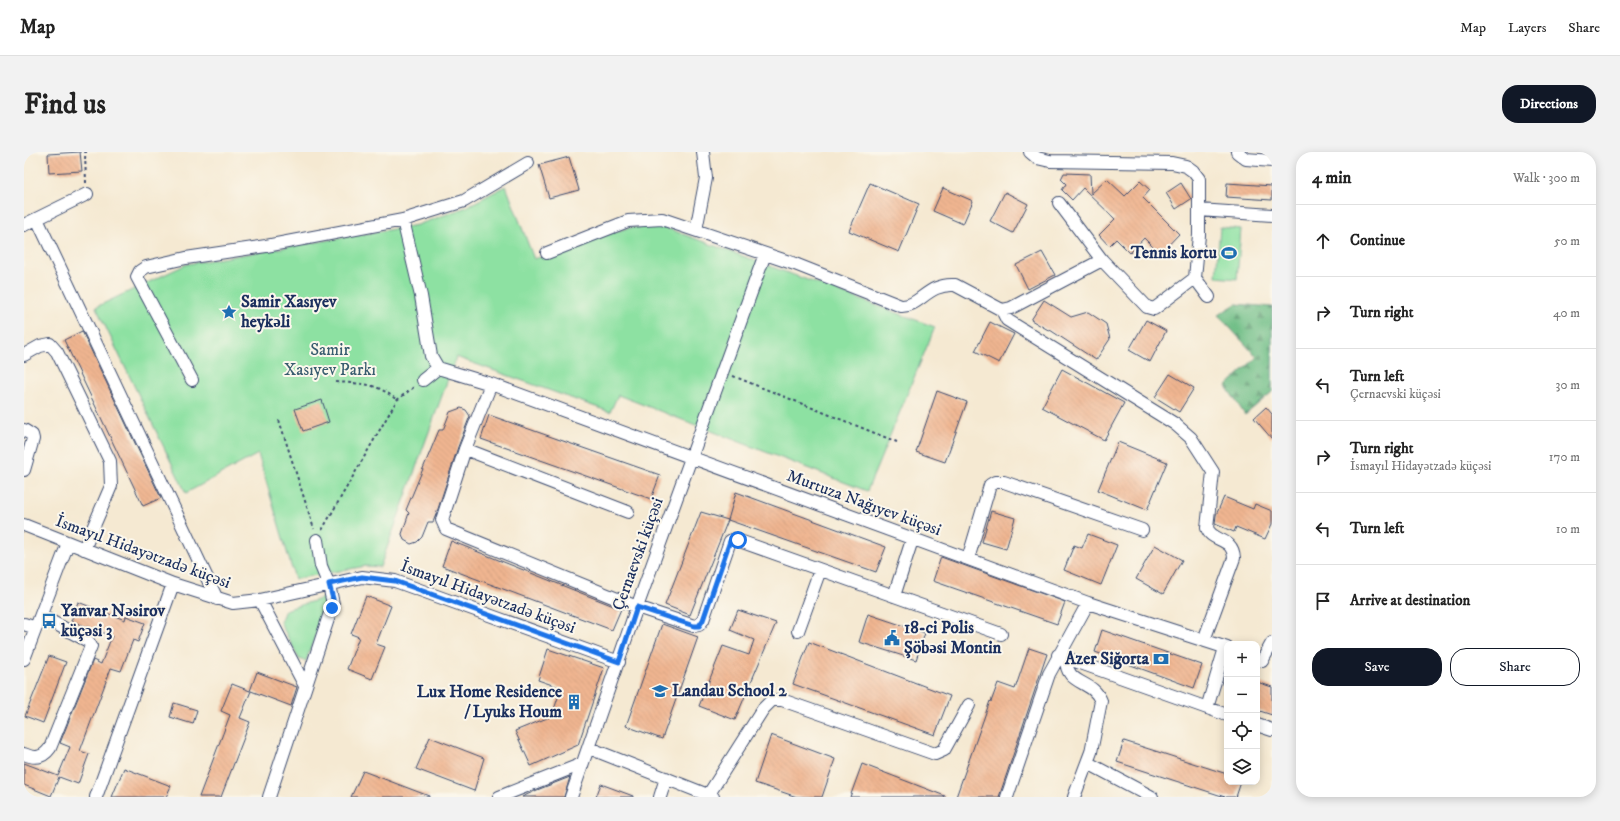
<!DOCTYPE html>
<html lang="en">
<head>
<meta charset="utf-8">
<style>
	body { margin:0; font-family:"IM FELL DW Pica",serif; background:#f2f2f2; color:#222 }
	.controls { position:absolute; right:12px; bottom:12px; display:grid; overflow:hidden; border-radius:8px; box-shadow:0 2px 10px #0003 }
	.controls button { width:36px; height:36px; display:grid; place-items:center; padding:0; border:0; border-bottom:1px solid #e0e0e0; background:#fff; color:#222; font:20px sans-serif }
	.stop { position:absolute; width:12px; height:12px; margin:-9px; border:3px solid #1a73e8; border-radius:50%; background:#fff }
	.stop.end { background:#1a73e8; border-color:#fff; box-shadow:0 1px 4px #0008 }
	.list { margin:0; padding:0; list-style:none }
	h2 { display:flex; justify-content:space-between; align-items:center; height:52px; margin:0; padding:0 16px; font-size:17px }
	h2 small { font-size:13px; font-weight:400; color:#767676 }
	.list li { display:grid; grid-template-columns:26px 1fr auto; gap:12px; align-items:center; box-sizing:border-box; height:72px; padding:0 16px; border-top:1px solid #e0e0e0 }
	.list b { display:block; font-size:15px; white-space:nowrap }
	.list p { margin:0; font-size:13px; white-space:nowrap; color:#767676 }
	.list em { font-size:13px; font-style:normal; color:#767676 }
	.actions { display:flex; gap:8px; padding:12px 16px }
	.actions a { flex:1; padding:9px 0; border:1px solid #111827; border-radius:16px; text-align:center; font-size:14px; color:#111827 }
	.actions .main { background:#111827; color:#fff }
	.icon { flex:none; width:22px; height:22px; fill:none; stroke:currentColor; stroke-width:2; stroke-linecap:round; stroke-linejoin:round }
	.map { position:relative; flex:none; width:1248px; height:645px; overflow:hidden; border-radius:16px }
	header { display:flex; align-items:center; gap:24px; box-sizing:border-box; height:56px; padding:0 20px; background:#fff; border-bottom:1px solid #e0e0e0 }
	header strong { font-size:19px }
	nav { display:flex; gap:22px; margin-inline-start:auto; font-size:14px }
	.intro { display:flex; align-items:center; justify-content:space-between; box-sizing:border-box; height:96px; padding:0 24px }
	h1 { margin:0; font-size:28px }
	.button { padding:10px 18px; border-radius:16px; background:#111827; color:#fff; font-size:14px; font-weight:700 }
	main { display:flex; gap:24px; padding:0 24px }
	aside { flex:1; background:#fff; border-radius:16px; box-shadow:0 2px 10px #0003 }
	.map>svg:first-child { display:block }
	.forest { fill:url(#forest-firs); stroke:#467773 }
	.green { fill:#8de1a2; stroke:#548880 }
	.building { fill:url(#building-back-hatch) }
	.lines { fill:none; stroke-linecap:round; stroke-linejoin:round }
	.minor-casing { stroke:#3c4b6f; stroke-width:14 }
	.path { stroke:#3c4b6f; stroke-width:2; stroke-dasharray:3 3; stroke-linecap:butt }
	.minor { stroke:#fff; stroke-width:12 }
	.route { stroke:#1a73e8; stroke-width:5 }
	.labels { text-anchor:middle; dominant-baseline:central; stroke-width:4; stroke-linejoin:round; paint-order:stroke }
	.poi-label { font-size:17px; font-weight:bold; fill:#1b2f5e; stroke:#fbf7ec; text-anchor:start }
	.park-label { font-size:17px; fill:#385c6f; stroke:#fbf7ec }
	.street-label { font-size:17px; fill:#1b2f5e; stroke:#fbf7ec }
</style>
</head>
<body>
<header>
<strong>Map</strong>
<nav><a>Map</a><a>Layers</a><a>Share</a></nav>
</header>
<div class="intro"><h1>Find us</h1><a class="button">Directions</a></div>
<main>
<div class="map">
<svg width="1248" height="645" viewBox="0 0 1248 645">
	<defs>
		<pattern id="forest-firs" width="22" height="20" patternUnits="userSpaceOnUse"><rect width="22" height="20" fill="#72bf88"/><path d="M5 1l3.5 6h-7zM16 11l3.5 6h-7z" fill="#5d9c72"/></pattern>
		<pattern id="building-back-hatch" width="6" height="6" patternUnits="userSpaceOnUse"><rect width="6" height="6" fill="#f0b590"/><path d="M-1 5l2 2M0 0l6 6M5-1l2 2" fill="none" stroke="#cd9c7f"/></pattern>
	</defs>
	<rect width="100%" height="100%" fill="#fbf7ec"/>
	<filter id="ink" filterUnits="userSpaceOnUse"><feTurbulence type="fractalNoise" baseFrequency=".025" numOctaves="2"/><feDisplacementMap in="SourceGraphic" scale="8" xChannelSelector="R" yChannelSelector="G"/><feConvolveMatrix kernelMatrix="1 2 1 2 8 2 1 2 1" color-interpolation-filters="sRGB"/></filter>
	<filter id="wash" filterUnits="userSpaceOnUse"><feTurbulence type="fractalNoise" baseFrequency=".012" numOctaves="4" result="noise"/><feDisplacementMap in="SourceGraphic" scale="16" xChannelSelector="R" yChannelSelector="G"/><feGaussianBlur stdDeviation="0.9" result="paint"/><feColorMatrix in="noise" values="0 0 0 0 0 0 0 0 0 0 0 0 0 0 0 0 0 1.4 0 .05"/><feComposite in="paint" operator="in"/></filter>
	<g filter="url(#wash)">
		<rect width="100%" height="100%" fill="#f5e9d2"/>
		<path class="forest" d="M1212,152L1248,155V240L1221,263L1202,234L1233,205L1194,163Z"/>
		<path class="green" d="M482,34L510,107L603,76L637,74L911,175L843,339L594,243L586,260L432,205L356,415L342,414L271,427L234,302L162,341L72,155L163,112L393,73L440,56Z
			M1196,75L1217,77L1213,127L1192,125Z
			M299,446L302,454L282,509L275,507L256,470L261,458Z"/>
		<g id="blocks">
			<path class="building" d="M56,0L58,19L25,21L24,2Z
				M545,5L555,38L525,46L515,13Z
				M1040,21L1066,22L1067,42L1083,27L1101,44L1116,29L1126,38L1119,46L1155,82L1136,102L1120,86L1106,101L1092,87L1085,94L1075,83L1091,67L1059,36L1048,48L1038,38L1042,32L1037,27Z
				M846,31L895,52L875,100L825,79Z
				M1157,31L1167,47L1152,57L1142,41Z
				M1203,31L1248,34V48L1202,45Z
				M919,36L949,49L939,72L909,59Z
				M981,40L1004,52L989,81L966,69Z
				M1018,100L1031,123L1004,137L992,113Z
				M1020,148L1047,165L1064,160L1082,172L1086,187L1072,208L1026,178V179L1007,168Z
				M1122,168L1142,179L1126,210L1105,198Z
				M966,170L990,182L975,211L951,199Z
				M58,179L137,346L119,354L40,188Z
				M1038,217L1100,251L1080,288L1018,255Z
				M1146,222L1170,236L1155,260L1131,245Z
				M913,239L943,250L921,310L892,300Z
				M298,248L305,270L279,279L271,257Z
				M1242,255L1248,262V287L1230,266Z
				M437,256L442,258L446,264L434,295L413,360L409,370H404L398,385L393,390L387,392L380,388L378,382L385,361L382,358L415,278H419L426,260Z
				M465,263L636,323L627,347L457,287Z
				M1094,290L1143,310L1123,358L1074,338Z
				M712,340L862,395L852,420L704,368Z
				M1200,345L1229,357L1231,352L1248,359V372L1241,387L1212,375L1210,380L1191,372L1192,363Z
				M967,359L991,366L982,397L958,390Z
				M677,360L704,368L666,463L641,453Z
				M1064,382L1093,393L1077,433L1040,418L1050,393L1058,396Z
				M427,389L597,457L588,478L418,414Z
				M1131,393L1158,408L1139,442L1112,427Z
				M917,405L1041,450L1033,472L909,429Z
				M342,444L367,454L352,492L361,495L348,527L323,517L335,485L327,482Z
				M54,450L101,468L102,464L121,471L114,490L109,488L97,519L87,516L56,599L65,602L54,632L35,625L27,644L0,633V611L34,624L46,595L36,591L69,508L77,512L88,484L47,469Z
				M714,458L752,471L711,568L675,554L699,494L725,503L730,488L706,478Z
				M844,462L901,481L892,508L835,490Z
				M638,472L674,485L638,587L602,574Z
				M1078,478L1178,513L1170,536L1071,500Z
				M785,490L926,544L911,583L769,532Z
				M1005,496L1023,502L975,645H932L966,549L967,550L974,531L991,537Z
				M524,497L580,516L554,593L507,614L491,579L528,564L537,536L514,528Z
				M25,504L42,510L19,571L1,564Z
				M233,520L273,535L267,554L227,539L216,566L226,570L197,645H175L206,563L197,559L208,532L226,539Z
				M1233,530L1248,535V563L1233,558Z
				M150,551L173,558L169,572L146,565Z
				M747,583L811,607L798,645H773L731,631Z
				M406,585L460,606L450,639L392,617Z
				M1100,589L1203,622V630H1217L1212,645H1201L1093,610Z
				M838,612L921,644V645H826Z
				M100,616L147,634L142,645H88Z
				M339,619L405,644V645H327Z
				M546,625L540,645H498L513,638Z
				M577,632L609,644V645H572Z"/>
		</g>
	</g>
	<g filter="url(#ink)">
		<use href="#blocks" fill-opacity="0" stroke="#3c4b6f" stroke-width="1"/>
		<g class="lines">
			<defs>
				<path id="minor" d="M1213,0L1222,7L1248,9
					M1035,51L1078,108
					M1175,58L1248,63
					M13,67L193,447
					M379,68L397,144L407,204L414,216L467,232L1064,451L1203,496
					M0,73L63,42
					M672,78L682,26L679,0
					M523,101L604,69L638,67L771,112L877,154C896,155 903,131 931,133L978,158L983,168L1151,272L1167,286L1189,320L1183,376C1188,391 1209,384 1210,406L1180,488
					M1171,126L1185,145
					M978,158L987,156L1078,108L1123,155L1130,157L1171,126L1175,83V27L1169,19L1162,14L1148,11L1026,9L1013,6L1006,0
					M0,203L16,194L26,192L33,200L86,309L87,334L60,397
					M168,228L113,125L116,119L122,115L162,106L242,94L379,68L440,49L504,11
					M399,228L414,216
					M467,232L441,297L418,368L422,377L613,455L670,474L675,473L679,468L706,389L710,387L977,482
					M0,278L8,283L9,287L0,318
					M441,297L604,360
					M0,373L149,432L209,451L236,448L338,425L371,429L595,510
					M944,407L966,333L971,330H980L1118,378
					M870,444L888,388
					M236,448L281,534
					M0,472L12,476
					M774,479L796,418
					M1034,503L1203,563
					M1042,505C1041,535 1068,526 1077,549L1067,600L1050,645
					M0,507L44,391
					M1238,509L1248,491
					M1183,556L1201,496
					M1233,573L1248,578
					M565,596L689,645
					M0,602C11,607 19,606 26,596L67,494L64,489L17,464
					M1064,611L1128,645
					M72,645L149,432
					M245,645L309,452L305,433L297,414L293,388
					M475,645L558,612
					M547,645L613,455L741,102
					M636,645L642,626
					M683,645L739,557L748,548H758L911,602L920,598L945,553
					M983,645L1025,522L1064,451"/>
			</defs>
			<use href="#minor" class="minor-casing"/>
			<path class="path" d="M62,31L61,0H63
				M709,224L873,290
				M312,230C339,232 351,230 373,248
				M255,268L290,377
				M298,378L373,248L390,235"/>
			<use href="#minor" class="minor"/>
		</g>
	</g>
	<g class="lines" filter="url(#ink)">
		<path class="route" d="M308,456L309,447L305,432L338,425L371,429L595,510L613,455L670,474H675L679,468L706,389L710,387L714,388"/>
	</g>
	<defs>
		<symbol id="stadium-bare" viewBox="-9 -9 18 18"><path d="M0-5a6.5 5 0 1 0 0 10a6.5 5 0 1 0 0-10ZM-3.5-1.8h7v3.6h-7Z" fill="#1f6fb2" stroke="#fbf7ec" stroke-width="2.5" paint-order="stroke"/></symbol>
		<symbol id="sight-bare" viewBox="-9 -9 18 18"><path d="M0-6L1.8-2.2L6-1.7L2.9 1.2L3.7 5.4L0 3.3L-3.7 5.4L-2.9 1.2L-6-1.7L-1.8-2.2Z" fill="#1f6fb2" stroke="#fbf7ec" stroke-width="2.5" paint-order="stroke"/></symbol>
		<symbol id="bus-bare" viewBox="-9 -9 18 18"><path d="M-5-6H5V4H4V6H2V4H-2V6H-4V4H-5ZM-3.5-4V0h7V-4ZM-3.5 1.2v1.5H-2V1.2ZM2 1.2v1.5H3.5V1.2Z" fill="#1f6fb2" stroke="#fbf7ec" stroke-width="2.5" paint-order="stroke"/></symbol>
		<symbol id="civic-bare" viewBox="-9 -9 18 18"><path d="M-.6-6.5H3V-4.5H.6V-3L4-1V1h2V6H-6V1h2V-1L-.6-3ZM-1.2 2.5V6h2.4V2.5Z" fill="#1f6fb2" stroke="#fbf7ec" stroke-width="2.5" paint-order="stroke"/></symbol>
		<symbol id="bank-bare" viewBox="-9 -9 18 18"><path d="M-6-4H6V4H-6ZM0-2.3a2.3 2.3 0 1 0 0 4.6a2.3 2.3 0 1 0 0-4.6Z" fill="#1f6fb2" stroke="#fbf7ec" stroke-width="2.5" paint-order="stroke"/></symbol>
		<symbol id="school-bare" viewBox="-9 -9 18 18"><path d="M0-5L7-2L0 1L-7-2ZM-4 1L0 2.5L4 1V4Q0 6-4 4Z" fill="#1f6fb2" stroke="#fbf7ec" stroke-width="2.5" paint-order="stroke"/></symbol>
		<symbol id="building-bare" viewBox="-9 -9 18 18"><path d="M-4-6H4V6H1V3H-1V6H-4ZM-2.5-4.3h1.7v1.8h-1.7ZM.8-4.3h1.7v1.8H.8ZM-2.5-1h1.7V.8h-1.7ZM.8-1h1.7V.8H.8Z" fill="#1f6fb2" stroke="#fbf7ec" stroke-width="2.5" paint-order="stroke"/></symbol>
	</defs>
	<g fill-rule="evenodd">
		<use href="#stadium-bare" x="1194" y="90" width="22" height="22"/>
		<use href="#sight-bare" x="194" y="149" width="22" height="22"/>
		<use href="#bus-bare" x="14" y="458" width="22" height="22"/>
		<use href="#civic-bare" x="857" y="475" width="22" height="22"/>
		<use href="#bank-bare" x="1126" y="496" width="22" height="22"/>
		<use href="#school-bare" x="625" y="528" width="22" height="22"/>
		<use href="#building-bare" x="539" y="539" width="22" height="22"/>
	</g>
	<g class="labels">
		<g class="poi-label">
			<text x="1193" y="101" text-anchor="end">Tennis kortu</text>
			<text x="217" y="150">Samir Xasıyev<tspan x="217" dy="20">heykəli</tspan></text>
			<text x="37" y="459">Yanvar Nəsirov<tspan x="37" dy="20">küçəsi 3</tspan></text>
			<text x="880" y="476">18-ci Polis<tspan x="880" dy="20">Şöbəsi Montin</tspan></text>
			<text x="1125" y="507" text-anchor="end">Azer Siğorta</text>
			<text x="648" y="539">Landau School 2</text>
			<text x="538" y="540" text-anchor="end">Lux Home Residence<tspan x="538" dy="20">/ Lyuks Houm</tspan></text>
		</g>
		<g class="park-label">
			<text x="306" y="198">Samir<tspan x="306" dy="20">Xasıyev Parkı</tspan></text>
		</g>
		<g class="street-label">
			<text transform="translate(840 351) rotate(20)">Murtuza Nağıyev küçəsi</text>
			<text transform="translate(119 400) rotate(20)">İsmayıl Hidayətzadə küçəsi</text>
			<text transform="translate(614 402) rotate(-70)">Çernaevski küçəsi</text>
			<text transform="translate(464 445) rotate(20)">İsmayıl Hidayətzadə küçəsi</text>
		</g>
	</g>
</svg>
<div class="controls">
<button>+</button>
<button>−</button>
<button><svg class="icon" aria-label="locate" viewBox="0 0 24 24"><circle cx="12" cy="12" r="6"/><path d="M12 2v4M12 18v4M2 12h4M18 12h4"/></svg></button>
<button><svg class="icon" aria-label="layers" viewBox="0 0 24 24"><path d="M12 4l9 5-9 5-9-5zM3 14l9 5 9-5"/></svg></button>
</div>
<div class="stop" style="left:714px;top:388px"></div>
<div class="stop end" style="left:308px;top:456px"></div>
</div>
<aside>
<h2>4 min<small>Walk · 300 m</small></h2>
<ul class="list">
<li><svg class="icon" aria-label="ahead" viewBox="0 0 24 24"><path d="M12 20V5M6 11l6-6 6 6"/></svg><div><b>Continue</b></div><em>50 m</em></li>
<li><svg class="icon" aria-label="right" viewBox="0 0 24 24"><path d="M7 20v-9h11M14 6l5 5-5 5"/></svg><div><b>Turn right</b></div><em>40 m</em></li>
<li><svg class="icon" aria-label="left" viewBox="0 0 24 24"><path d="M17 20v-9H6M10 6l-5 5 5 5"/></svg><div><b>Turn left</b><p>Çernaevski küçəsi</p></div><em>30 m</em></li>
<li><svg class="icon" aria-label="right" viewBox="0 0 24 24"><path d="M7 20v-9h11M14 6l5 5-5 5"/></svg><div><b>Turn right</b><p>İsmayıl Hidayətzadə küçəsi</p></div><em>170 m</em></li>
<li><svg class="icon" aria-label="left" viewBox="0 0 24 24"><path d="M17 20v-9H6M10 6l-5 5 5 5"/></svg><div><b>Turn left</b></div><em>10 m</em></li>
<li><svg class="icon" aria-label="arrive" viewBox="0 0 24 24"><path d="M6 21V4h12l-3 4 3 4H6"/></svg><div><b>Arrive at destination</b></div></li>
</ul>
<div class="actions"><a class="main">Save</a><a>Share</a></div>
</aside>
</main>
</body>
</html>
